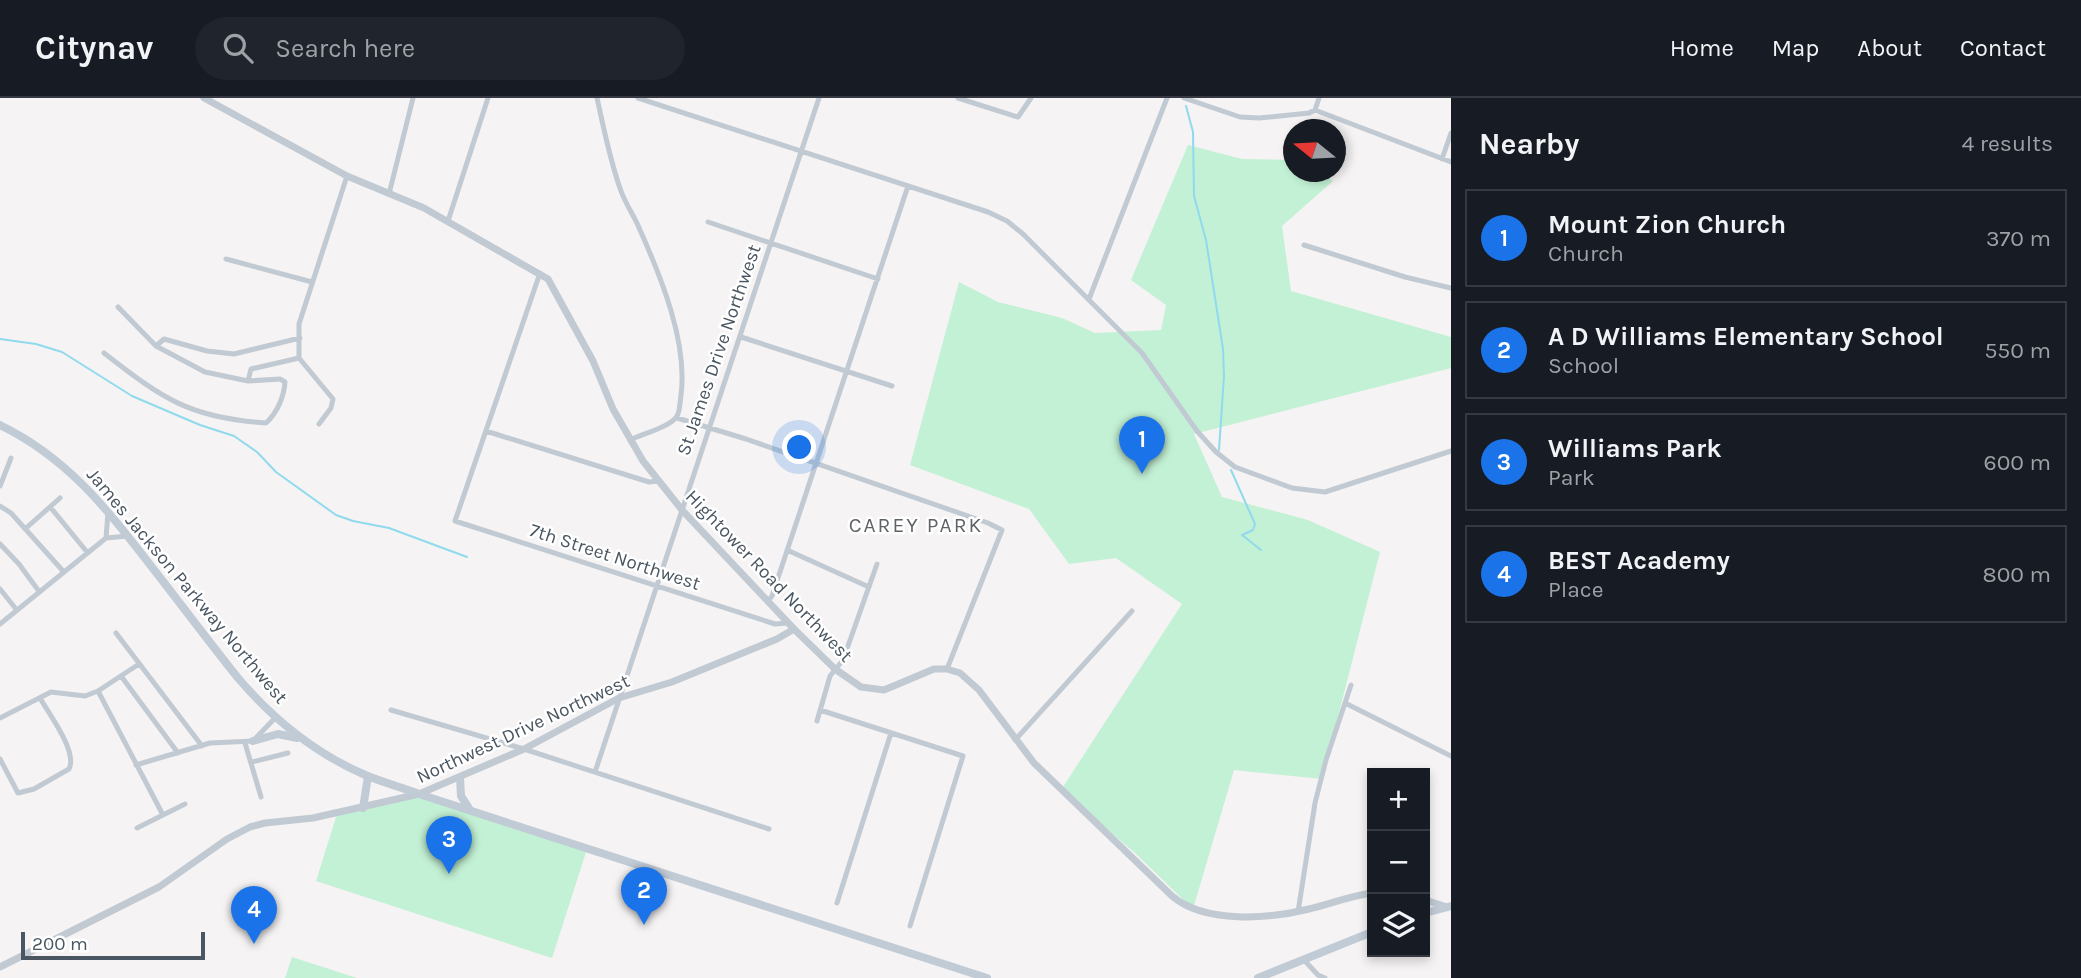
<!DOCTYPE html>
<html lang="en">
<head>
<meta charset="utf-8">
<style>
	body { margin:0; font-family:Karla,sans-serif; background:#20242c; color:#f1f3f6 }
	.controls { position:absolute; right:21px; bottom:21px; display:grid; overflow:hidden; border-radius:0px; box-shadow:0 4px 10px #0003 }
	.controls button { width:63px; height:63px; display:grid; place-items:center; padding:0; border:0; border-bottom:2px solid #363941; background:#171b24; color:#f1f3f6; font:35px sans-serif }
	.compass { position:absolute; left:1283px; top:21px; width:63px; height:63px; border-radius:50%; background:#171b24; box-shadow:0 4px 10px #0003; rotate:288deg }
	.scale { position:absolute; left:21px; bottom:18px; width:184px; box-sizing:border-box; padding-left:7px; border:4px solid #4a5661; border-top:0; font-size:19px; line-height:24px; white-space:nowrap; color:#4a5661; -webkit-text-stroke:5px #fff; paint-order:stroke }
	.you { position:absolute; left:800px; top:350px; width:24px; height:24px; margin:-18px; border:5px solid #fff; border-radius:50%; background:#1a73e8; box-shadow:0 0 0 10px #1a73e833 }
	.badge { display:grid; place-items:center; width:46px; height:46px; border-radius:50%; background:#1a73e8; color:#fff; font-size:23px; font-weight:700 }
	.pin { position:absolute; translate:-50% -58px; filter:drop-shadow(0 2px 4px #0008) }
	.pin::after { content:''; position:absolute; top:37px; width:24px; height:21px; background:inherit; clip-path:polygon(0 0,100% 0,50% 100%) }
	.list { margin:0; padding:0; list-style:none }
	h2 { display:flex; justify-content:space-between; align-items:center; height:91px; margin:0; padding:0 28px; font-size:30px }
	h2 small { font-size:23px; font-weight:400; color:#9ea1a6 }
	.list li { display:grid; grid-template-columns:46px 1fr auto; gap:21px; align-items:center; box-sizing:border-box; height:98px; margin:0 14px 14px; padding:0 14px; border:2px solid #363941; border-radius:0px }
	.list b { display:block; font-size:26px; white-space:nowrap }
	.list p { margin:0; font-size:23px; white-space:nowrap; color:#9ea1a6 }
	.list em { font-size:23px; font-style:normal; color:#9ea1a6 }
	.icon { flex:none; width:38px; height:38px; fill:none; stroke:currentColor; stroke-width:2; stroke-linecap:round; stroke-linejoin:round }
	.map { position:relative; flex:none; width:1451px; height:880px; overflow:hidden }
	header { display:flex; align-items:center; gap:42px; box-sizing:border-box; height:98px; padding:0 35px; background:#171b24; border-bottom:2px solid #363941 }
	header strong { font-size:33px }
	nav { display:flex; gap:38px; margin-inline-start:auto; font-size:24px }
	.search { width:490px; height:63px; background:#20242c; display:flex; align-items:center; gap:18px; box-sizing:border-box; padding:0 24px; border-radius:38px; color:#9ea1a6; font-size:26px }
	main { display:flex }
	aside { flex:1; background:#171b24 }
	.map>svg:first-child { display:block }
	.green { fill:#c3f1d5 }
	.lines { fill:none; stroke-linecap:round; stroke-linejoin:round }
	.stream { stroke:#90daee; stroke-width:2 }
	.minor { stroke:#c1cad2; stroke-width:5 }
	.tertiary { stroke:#c1cad2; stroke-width:7 }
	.secondary { stroke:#c1cbd6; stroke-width:8 }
	.labels { text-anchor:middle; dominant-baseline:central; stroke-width:5; stroke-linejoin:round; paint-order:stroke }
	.street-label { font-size:19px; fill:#4a5661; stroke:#fff }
	.neighbourhood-label { font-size:21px; letter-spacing:2px; fill:#5f6368; stroke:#fff }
</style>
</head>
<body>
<header>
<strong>Citynav</strong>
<div class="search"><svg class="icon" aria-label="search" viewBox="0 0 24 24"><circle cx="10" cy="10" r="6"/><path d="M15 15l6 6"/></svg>Search here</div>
<nav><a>Home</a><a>Map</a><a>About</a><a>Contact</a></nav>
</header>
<main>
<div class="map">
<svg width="1451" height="880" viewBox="0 0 1451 880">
	<rect width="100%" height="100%" fill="#f5f3f3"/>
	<path class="green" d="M1188,47L1242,61L1293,62L1294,74H1320L1333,83L1282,128L1291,193L1451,239V270L1194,336L1222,399L1308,422L1380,454L1322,681L1234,672L1193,811L1135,755L1061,692L1182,506L1116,460L1069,466L1029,411L910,367L959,184L998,204L1062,220L1095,235L1161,232L1166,207L1131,182Z
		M418,697L588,748L552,860L316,783L337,716Z
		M292,859L357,880H285Z"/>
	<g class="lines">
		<path class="stream" d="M1186,8L1193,34L1194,98L1206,142L1223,251L1224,278L1219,352
			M0,241L36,246L62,254L132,298L200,327L234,338L257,354L276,374L336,417L353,423L389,430L467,459
			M1231,372L1255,426L1253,432L1242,437L1261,452"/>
		<path class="minor" d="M597,0C604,31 610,63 621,93C626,107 635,119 640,132C661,179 688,245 681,297C680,304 680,313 677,318C671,329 641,336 630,342
			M638,0L988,114L1007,123L1023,136L1142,255L1197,333L1216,354L1235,369L1292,390L1325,394L1451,353
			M958,0L1018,19L1031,0
			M1184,0L1240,19L1259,20L1309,15L1315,12
			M1315,12L1451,64
			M1315,12L1319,0
			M1442,61L1451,35
			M389,96L413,0
			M448,123L488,0
			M708,124L878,181
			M1304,147L1405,179L1451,190
			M226,161L312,184
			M540,175L455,423L775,526L788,525
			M1089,201L1167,0
			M118,209L156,248L205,274L248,283L251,271L299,260
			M741,239L892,288
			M156,248L164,241L207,253L234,256L300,240
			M104,255C163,301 190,320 266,325C277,315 284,299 285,284L280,281L248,283
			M677,320L746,341L988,425L1002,432L947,571
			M319,326L331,310L333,301L299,260V226L347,78
			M486,333L649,384L659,383
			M0,388L11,360
			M0,408L11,415L63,473
			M51,410L87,454
			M25,431L60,400
			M106,440L108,415
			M0,446L19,466L38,492
			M787,452L869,489
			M0,491L16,511
			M768,503L772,498L908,88
			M0,526L106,440L128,438
			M116,535L202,648
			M121,578L178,655
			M98,593L163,717
			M1345,605L1451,658
			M391,612L524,651L769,731
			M820,612L963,658L910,828
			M0,620L51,594L85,598L98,593L139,566
			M817,623L830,578L843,562L877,466
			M1015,642L1132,513
			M245,645L261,699
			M0,661L18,695L34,691L69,671C78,654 49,616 40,600
			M252,664L288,655
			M136,667L210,645L253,643L275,620
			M595,674L819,0
			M137,730L185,706
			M837,805L891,635
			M1298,814L1315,705L1326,662L1351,587
			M1304,862L1318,877L1325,880"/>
		<path class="tertiary" d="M204,0L347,78L424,110L548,181L593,263L613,311L643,363L682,412L794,531L835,571L861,589L884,592L934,571H947L960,575L979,592L1034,665L1172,798C1205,826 1269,821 1309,811C1330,806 1350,798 1372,795
			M1425,802L1444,808
			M0,869L159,789L227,741L250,729L265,725L313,720L419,696L524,651L619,600L672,584L777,541L794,531"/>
		<path class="secondary" d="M0,327C70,361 109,414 155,473C183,509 210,545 238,580C273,621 313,654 363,676C381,684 401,689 419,696L987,880
			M253,643L278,636L297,640
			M460,680L461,698L470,712
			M363,710L368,678
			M1425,815L1451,808
			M1258,880L1372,834"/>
	</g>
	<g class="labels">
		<g class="street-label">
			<text transform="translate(719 252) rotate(-71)">St James Drive Northwest</text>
			<text transform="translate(615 459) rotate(18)">7th Street Northwest</text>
			<text transform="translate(769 478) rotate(46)">Hightower Road Northwest</text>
			<text transform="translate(187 488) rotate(50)">James Jackson Parkway Northwest</text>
			<text transform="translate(523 631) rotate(-25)">Northwest Drive Northwest</text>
		</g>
		<g class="neighbourhood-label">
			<text x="916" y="427">CAREY PARK</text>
		</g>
	</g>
</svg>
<div class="controls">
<button>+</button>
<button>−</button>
<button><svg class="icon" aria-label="layers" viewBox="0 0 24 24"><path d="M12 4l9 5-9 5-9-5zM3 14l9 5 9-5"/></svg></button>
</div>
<svg class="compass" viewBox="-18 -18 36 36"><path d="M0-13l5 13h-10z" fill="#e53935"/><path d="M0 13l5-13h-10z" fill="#9ea1a6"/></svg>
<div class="scale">200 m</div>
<div class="you"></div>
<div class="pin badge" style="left:1142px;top:376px">1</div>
<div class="pin badge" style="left:644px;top:827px">2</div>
<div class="pin badge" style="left:449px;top:776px">3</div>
<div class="pin badge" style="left:254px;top:846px">4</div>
</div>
<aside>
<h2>Nearby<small>4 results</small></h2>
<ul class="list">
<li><span class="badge">1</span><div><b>Mount Zion Church</b><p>Church</p></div><em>370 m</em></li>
<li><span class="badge">2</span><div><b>A D Williams Elementary School</b><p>School</p></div><em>550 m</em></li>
<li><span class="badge">3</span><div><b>Williams Park</b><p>Park</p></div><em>600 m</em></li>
<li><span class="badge">4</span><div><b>BEST Academy</b><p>Place</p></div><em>800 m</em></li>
</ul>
</aside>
</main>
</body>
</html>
